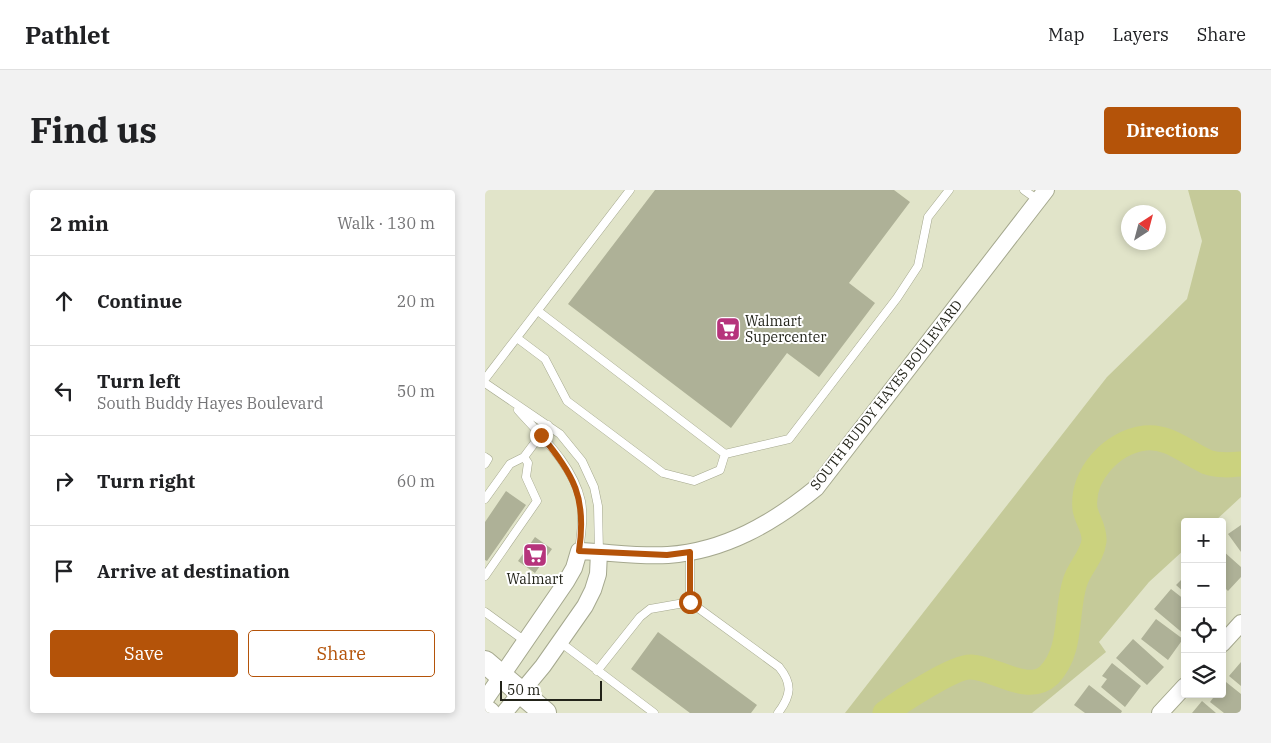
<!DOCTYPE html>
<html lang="en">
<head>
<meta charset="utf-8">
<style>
	body { margin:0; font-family:"IBM Plex Serif",serif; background:#f2f2f2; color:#202124 }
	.controls { position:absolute; right:15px; bottom:15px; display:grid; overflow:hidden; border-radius:5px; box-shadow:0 2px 8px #0003 }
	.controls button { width:45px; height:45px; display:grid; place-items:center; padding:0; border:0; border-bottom:1px solid #e0e0e0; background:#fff; color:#202124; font:25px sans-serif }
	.compass { position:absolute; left:636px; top:15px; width:45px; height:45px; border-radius:50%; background:#fff; box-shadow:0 2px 8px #0003; rotate:36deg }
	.scale { position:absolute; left:15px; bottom:12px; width:102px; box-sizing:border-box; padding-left:5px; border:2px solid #222319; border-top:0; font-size:14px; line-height:18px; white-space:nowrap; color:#222319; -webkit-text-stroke:4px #fff; paint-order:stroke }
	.stop { position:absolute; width:15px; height:15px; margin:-11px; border:4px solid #b45309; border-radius:50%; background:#fff }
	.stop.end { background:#b45309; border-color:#fff; box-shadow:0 1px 5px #0008 }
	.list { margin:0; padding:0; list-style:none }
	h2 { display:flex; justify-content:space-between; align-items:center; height:65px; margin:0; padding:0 20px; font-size:21px }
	h2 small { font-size:16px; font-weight:400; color:#757577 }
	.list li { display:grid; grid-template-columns:32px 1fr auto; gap:15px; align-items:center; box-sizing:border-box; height:90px; padding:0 20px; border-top:1px solid #e0e0e0 }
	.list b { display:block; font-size:19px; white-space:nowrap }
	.list p { margin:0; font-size:16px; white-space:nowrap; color:#757577 }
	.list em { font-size:16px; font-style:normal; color:#757577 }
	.actions { display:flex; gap:10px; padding:15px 20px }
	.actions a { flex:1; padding:11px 0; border:1px solid #b45309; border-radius:5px; text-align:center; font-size:18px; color:#b45309 }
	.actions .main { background:#b45309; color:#fff }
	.icon { flex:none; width:28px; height:28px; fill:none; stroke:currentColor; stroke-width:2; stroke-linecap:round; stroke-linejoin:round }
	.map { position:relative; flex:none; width:756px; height:523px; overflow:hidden; border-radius:5px }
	header { display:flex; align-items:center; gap:30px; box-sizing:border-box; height:70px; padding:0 25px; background:#fff; border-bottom:1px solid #e0e0e0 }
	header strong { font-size:24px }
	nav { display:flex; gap:28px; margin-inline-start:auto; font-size:18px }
	.intro { display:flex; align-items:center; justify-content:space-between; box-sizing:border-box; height:120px; padding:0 30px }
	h1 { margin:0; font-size:35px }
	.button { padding:12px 22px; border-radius:5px; background:#b45309; color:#fff; font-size:18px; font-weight:700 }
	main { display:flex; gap:30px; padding:0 30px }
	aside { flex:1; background:#fff; border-radius:5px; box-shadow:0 2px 8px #0003 }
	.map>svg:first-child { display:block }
	.green { fill:#c5ca99 }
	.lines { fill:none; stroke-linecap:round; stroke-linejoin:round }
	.river { stroke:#cbd27e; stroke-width:25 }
	.building { fill:#aeb197 }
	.lane-casing { stroke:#a5a88e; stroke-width:9 }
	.street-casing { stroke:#a5a88e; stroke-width:18 }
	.secondary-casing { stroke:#a5a88e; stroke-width:24 }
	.lane { stroke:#fff; stroke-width:8 }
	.street { stroke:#fff; stroke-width:16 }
	.secondary { stroke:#fff; stroke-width:22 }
	.route { stroke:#b45309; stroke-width:6 }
	.labels { text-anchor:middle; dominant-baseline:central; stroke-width:4; stroke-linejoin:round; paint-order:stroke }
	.poi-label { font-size:14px; fill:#222319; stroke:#fff; text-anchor:start }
	.street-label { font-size:14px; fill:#222319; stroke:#fff }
</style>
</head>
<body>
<header>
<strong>Pathlet</strong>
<nav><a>Map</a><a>Layers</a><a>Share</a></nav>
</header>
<div class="intro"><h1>Find us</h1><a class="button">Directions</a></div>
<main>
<aside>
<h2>2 min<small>Walk · 130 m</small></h2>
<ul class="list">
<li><svg class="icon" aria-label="ahead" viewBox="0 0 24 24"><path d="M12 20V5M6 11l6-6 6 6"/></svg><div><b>Continue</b></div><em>20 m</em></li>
<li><svg class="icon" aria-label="left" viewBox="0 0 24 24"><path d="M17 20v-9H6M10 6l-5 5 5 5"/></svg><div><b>Turn left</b><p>South Buddy Hayes Boulevard</p></div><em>50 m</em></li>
<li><svg class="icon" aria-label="right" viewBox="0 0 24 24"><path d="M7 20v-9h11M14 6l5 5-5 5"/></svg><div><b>Turn right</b></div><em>60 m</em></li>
<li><svg class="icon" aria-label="arrive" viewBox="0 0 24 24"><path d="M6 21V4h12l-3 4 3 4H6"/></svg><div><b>Arrive at destination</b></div></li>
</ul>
<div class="actions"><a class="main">Save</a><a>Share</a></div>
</aside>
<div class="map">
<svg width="756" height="523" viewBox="0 0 756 523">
	<rect width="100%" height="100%" fill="#e1e4c9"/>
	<path class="green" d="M703,0H756V307L729,332H700V359L664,392L614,452L621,462L547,523H360L622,187L702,109L717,51Z"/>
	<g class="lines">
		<path class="river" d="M400,523C415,512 469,476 486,477C511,478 543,505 564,485C588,460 580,423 590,392C594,378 607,367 609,351C610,339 602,330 600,319C596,285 627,252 660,248C683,245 702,263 722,272C733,276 745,275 756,274"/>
	</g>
	<path class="building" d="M170,0H409L425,12L364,93L390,113L334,187L302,163L246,238L83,114Z
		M21,301L41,315L2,371L0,370V332Z
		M756,335V362L743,344Z
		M50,347L67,359L50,383L33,371Z
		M737,360L756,377V387L743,401L737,395Z
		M700,386V403L691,395Z
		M686,399L700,410V445L669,419Z
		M671,429L698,449L683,470L656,449Z
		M173,442L272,515L266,523H205L146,479Z
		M648,449L679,477L662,495L631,468Z
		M756,472V496L744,486Z
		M627,473L656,496L640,517L616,497L622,489L617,486Z
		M741,492L756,504V523H739L725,512L731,504H737V496Z
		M604,495L637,521L636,523H600L589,515Z
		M717,511L731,523H707Z"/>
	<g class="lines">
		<defs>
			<path id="lane" d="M539,0L553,10
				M53,121L240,264L304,249L412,108L433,76L443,27L464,0
				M32,148L60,169L82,211L178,283L209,291L235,280L240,264
				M0,189L145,0
				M0,193L75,244L97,271L109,297L113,316L114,362
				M33,220C56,246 88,275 96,311C99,327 96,345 94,361
				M0,267L3,269L0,274
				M0,309L25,274L39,267
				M0,386L52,311L41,287L43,273L39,267L63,235
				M205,412V362
				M0,422L40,451
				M75,452L169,523
				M112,481L155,427L165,419L205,412L294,477C308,494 306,506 293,523"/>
			<path id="street" d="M737,454L756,433
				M0,510L81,392L89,378L94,361C123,362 154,367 183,365C240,361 288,333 331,298L561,0
				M19,523L58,476L100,416L108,400L113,384L114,362
				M675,523L700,496"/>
			<path id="secondary" d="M0,472L60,523
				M0,520L4,523"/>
		</defs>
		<use href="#lane" class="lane-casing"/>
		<use href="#street" class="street-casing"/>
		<use href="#secondary" class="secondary-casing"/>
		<use href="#lane" class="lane"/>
		<use href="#street" class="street"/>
		<use href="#secondary" class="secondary"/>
	</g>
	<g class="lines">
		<path class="route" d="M56,245C89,286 102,307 94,361L182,365L205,362V412"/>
	</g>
	<defs>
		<symbol id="supermarket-square" viewBox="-11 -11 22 22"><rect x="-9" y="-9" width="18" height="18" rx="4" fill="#b6347c" stroke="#fff"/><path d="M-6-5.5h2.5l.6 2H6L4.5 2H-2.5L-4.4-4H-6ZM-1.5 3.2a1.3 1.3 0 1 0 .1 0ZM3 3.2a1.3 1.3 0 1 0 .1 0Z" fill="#fff"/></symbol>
	</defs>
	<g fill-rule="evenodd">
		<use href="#supermarket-square" x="229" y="125" width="28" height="28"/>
		<use href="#supermarket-square" x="36" y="351" width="28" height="28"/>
	</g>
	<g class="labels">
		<g class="poi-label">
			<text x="260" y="131">Walmart<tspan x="260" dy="16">Supercenter</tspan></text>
			<text x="50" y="389" text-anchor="middle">Walmart</text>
		</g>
		<g class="street-label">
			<text transform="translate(401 205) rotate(-52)">SOUTH BUDDY HAYES BOULEVARD</text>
		</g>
	</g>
</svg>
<div class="controls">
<button>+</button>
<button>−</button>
<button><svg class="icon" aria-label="locate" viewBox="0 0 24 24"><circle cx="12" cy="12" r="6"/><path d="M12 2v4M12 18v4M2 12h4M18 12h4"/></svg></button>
<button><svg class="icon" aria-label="layers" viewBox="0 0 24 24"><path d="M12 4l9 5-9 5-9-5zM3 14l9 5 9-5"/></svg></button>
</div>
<svg class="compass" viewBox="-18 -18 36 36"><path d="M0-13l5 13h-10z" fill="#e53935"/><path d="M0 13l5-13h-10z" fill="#757577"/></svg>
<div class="scale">50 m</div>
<div class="stop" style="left:205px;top:412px"></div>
<div class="stop end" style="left:56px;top:245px"></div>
</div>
</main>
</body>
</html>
